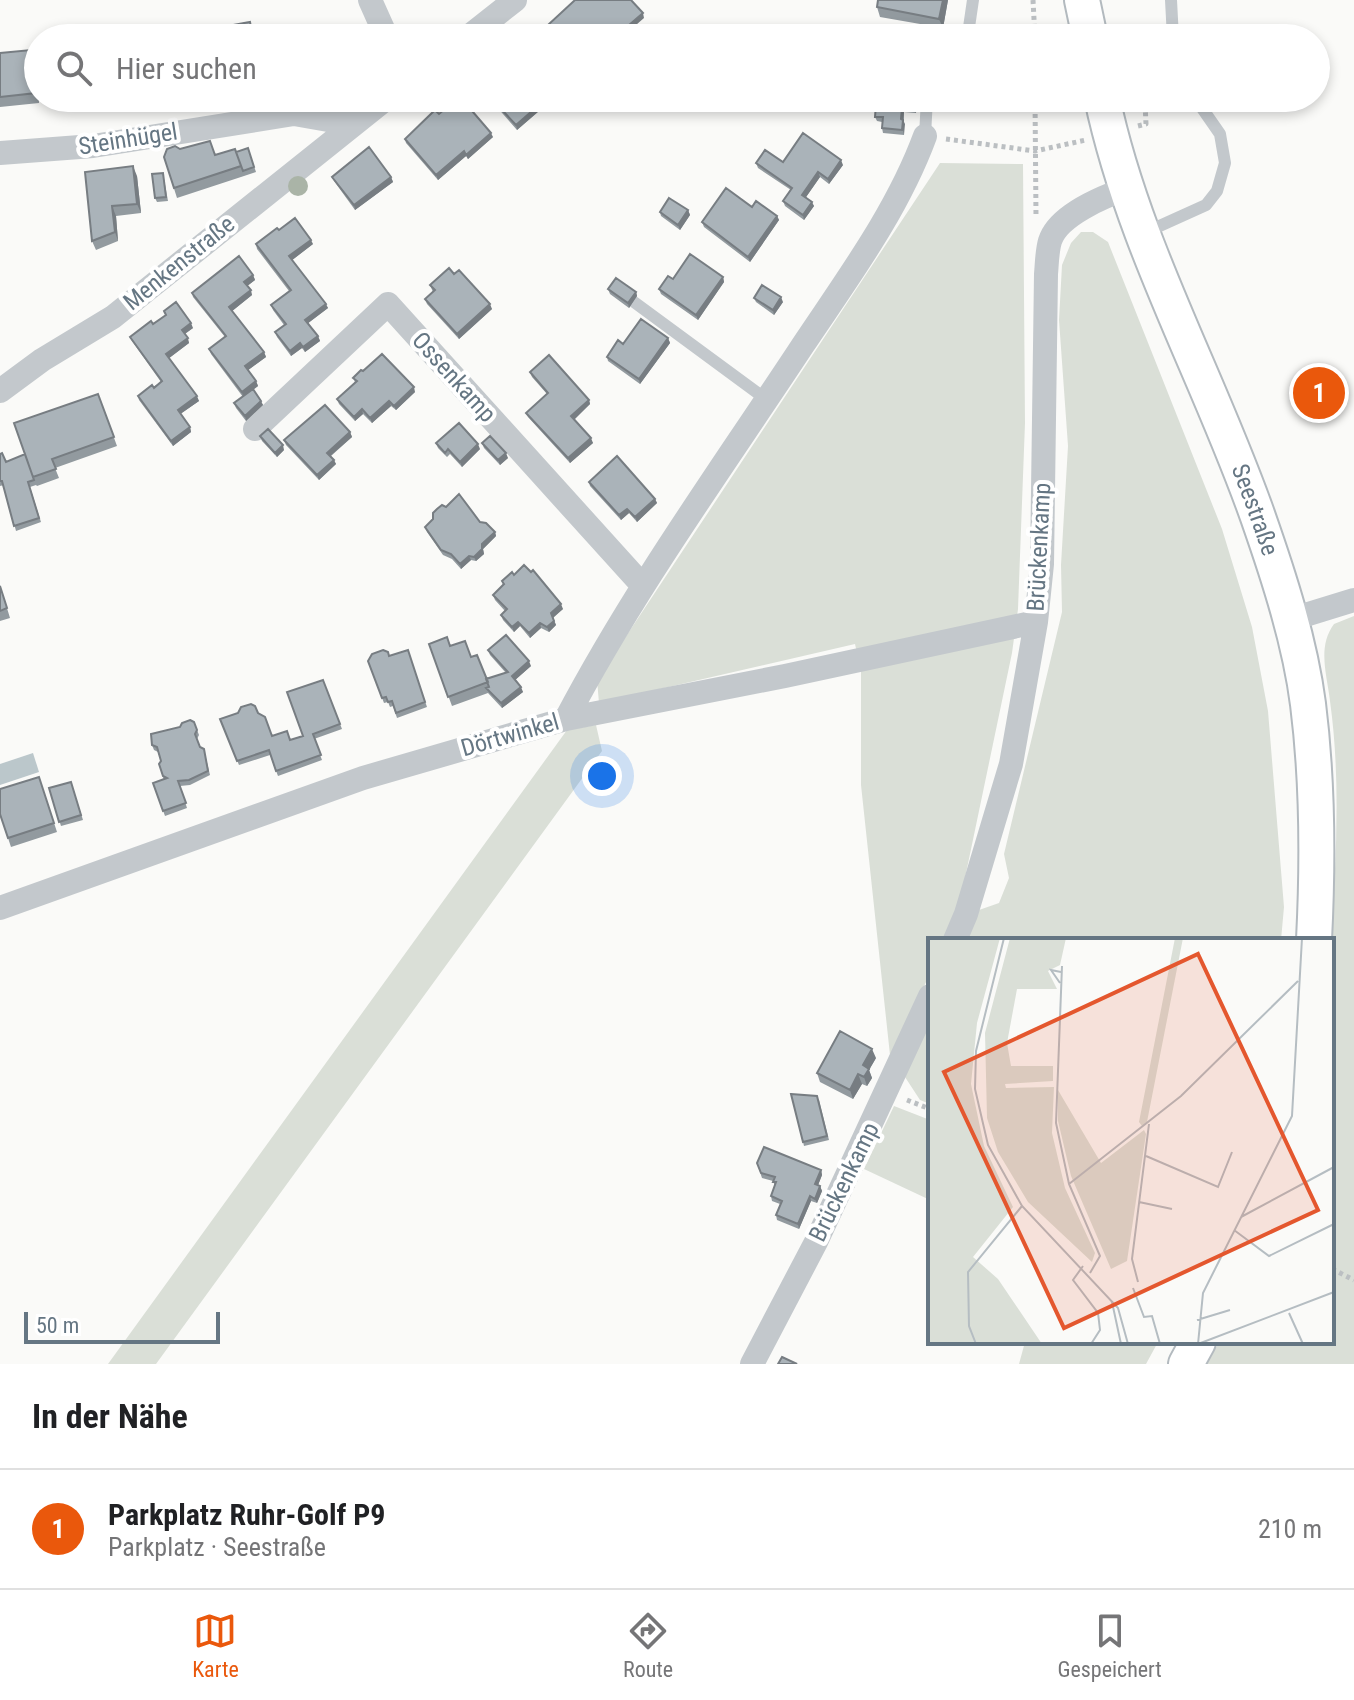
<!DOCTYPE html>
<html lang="de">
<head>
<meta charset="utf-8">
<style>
	body { margin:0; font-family:"Roboto Condensed",sans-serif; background:#f2f2f2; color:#202124 }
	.scale { position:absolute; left:24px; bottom:20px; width:196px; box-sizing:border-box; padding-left:8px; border:4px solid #657683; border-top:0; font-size:22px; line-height:28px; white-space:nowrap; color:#657683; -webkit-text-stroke:6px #fff; paint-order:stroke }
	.you { position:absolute; left:602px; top:776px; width:28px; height:28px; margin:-20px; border:6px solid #fff; border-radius:50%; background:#1a73e8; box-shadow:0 0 0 12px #1a73e833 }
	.badge { display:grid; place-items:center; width:52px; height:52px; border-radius:50%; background:#ea580c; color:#fff; font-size:26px; font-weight:700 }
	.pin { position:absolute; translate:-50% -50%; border:4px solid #fff; box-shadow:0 2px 8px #0006 }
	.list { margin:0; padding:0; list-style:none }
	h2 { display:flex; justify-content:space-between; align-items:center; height:104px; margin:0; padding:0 32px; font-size:34px }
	h2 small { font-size:26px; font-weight:400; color:#757577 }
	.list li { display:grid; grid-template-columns:52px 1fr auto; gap:24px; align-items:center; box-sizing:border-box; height:120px; padding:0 32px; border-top:2px solid #e0e0e0 }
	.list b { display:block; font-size:30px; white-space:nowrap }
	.list p { margin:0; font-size:26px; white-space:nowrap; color:#757577 }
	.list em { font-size:26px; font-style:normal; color:#757577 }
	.icon { flex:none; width:44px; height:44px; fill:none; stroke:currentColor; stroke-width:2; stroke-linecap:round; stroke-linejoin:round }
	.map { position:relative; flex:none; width:1354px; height:1364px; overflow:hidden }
	.search { position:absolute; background:#fff; box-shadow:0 4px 12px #0003; left:24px; right:24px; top:24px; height:88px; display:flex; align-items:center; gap:20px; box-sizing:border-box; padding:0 28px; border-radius:44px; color:#757577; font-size:30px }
	.sheet { height:224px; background:#fff }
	nav { display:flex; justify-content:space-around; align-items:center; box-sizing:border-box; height:112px; border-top:2px solid #e0e0e0; background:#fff; font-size:22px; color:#757577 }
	nav a { display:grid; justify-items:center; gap:4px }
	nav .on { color:#ea580c }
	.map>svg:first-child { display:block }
	.green { fill:#dadfd7 }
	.water { fill:#bbc7cb }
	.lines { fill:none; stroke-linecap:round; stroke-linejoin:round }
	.secondary-casing { stroke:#b3babf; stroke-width:38 }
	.path { stroke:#bbbfc2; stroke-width:5; stroke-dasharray:4 4; stroke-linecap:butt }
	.lane { stroke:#c3c8cc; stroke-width:12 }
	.street { stroke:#c3c8cc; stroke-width:24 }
	.secondary { stroke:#fff; stroke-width:34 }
	.tree { fill:#aab4a7 }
	.wall { fill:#929a9f }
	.shaded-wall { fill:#777d82 }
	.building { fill:#aab3b9; stroke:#777d82; stroke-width:2 }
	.labels { text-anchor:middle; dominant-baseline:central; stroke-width:8; stroke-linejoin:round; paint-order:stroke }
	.street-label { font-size:24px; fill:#657683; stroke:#fff }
	.inset-road { fill:none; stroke:#b5bdc2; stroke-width:2 }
	.view { fill:#e4572e; fill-opacity:0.15; stroke:#e4572e; stroke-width:4 }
	.inset-edge { fill:none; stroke:#657683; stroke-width:4 }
</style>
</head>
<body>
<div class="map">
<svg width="1354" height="1364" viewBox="0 0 1354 1364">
	<rect width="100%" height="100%" fill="#fafaf8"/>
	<path class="green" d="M940,163L1023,164L1025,423L1018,609L1012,653L956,921L947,940H930V974L890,1055L861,785V671L855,644L599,703L597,680Z
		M1081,232H1093L1108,242L1222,529L1252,627L1268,711L1284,907L1281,940H965L979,910L999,903L1009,878L1004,854L1062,612L1061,565L1068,446L1059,320L1062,265L1071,243Z
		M1354,616V1364H1207L1219,1342H1332L1331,940C1336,861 1341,780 1330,701C1327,675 1317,647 1334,624Z
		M596,725L602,751L156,1364H108L567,730Z
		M930,1019V1104L920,1100L905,1077Z
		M894,1106L930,1120V1200L864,1169Z
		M1025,1342H1158L1146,1364H1019Z"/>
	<path class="water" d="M33,753L39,772L0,785V764Z"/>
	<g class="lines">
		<defs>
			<g id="secondary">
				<path d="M1082,0L1090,38"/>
				<path id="s1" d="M1102,98C1133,245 1209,377 1258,517C1279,577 1300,642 1308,704C1318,783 1318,861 1314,940"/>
				<path d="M1186,1364L1198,1342"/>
			</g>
		</defs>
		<use href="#secondary" class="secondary-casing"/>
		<path class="path" d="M1033,0L1035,38
			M1035,98L1036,217
			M1138,126L1146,124L1145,103
			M946,139L1035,151L1086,140
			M907,1100L930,1109
			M1332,1269L1354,1280"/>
		<path class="lane" d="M1171,0L1173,38
			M968,34L973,0
			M925,136L927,98
			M1144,233L1206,205L1217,191L1225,163L1220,134L1195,98
			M634,302L767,400"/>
		<path class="street" d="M370,0L387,38
			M467,38L515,0
			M0,153L93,146L294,114L351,124
			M0,391L42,360L113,317L387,98
			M255,429L388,304L643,586
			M1289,620L1354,600
			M566,719C635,588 722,468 803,345C847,279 897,212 925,136
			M0,908L363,778L566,719L785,676L1036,622
			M955,940L966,914L1011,764L1036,622L1042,564L1046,274C1047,263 1047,251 1050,241C1058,215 1105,196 1128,188
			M752,1364L816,1242L930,996"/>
		<use href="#secondary" class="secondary"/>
	</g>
	<circle class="tree" cx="298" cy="186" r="10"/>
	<path class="wall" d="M948,0L943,28L880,17L877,7Z
		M31,50L34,59L39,103L0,107V53Z
		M62,98H108V102L65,108Z
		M489,98H554L517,130Z
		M917,98L916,113L904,112V135L883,133L882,128V122L877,121L875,117L876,104L874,100Z
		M439,114L493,137L468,159L466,156L438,180L406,143L405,139Z
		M248,148L256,172L244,176V175V176L177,198L164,157L180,149L215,155L237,153Z
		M783,162L843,165L829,184L820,177L806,197L814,206L804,220L785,206L783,201L791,190L758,168L756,163Z
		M85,172L137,176L141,213L116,216L118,241L96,250L92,241Z
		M163,173L168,201L157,202L155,198Z
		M332,177H391L393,182L355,210L334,181Z
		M752,207L777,216L779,220L750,262L704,227L702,222Z
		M688,210L690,215L680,230L661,216L660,212Z
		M279,230L313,244L292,260L328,308L308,323L318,336L320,341L305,352L302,348L291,356L277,337L275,332L284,325L273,310L271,305L289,291L257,249L256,244Z
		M454,274L492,309L459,339L427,304L425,299L433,292L430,285Z
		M253,275L255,280L247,286L252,295L232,311L264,352L266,357L248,370L256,381L258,386L253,390L263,405L246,421L236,408L234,403L243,397L211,354L209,349L225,337L193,297L192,293Z
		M723,277L724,282L698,320L661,294L659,289L673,279Z
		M608,289L636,292L637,296L629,308L610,294Z
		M754,298L783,302L774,315L756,302Z
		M164,311L193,328L185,334L189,343L169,358L199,401L180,414L190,427L191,432L173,446L139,400L138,396L161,382L132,341L130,337L153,324L166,315Z
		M668,338L670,343L640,384L608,361L607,357L623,344Z
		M363,371L415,392L396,410L391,406L372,423L363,414L355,421L339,404L337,399L355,382L353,378Z
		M530,372L589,400L590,404L574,419L593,443L570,463L528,417L526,413L547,394L532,377Z
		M98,394L117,446L55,468L59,478L37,486L36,485L30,487L41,522L16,531L4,485L0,486V454L6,462L25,454Z
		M350,432L352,437L331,456L336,464L319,480L286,445L284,440Z
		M260,436L284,450L277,457L262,441Z
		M436,443L480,449L462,467L450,454L447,457L438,448Z
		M482,443L508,458L500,465L484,448Z
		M589,482L655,499L657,503L637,522L629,513L621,520L590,486Z
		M480,522L495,532L496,536L483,549L484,554L476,561L471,560L461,569L452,559L443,555L427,532L425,527Z
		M514,575L563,609L553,617L556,625L549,632L541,628L530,638L520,626L514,632L503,620L501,615L505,611L495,600L493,595L503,585L502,581Z
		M0,585L10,618L0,621Z
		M429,644L450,646L471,657L486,679L506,673L490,655L488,650L531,666L515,680L523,692L502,708L488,693L452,706Z
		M408,650L427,707L397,718L393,706L390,707L388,702L384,703L368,661L389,656Z
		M323,680L342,729L314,739L322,760L278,776L270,755L239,765L220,719L258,713L272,736L290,740L303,736Z
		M194,722L199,735L197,739L200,747L204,749L205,754L210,775L190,785L180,786L187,808L165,816L153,783L164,780L159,764L161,761L158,752L154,750L152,745L180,727Z
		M39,777L57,832L11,847L0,814Z
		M71,782L83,820L61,826L49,788Z
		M876,1058L869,1070L872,1078L867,1086L862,1084L853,1099L820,1082L817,1073Z
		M819,1100L829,1140L804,1146L803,1142Z
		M757,1163L821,1170L822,1175L818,1185L820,1186L822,1191L817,1203L811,1201L799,1229L777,1220L776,1215L780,1204L772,1201L771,1196L775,1186L773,1181L762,1178Z"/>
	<path class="shaded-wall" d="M943,0H948L943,28L939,19Z
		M643,13L644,18L621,38H614Z
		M31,50L34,59L39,103L36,93Z
		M547,98H554L517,130L516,125Z
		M913,98H917L916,113L912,104Z
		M902,107L904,112L903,120L905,124L904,135L901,119Z
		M491,133L493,137L468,159L466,155Z
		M464,151L466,156L438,180L436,175Z
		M841,160L843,165L829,184L828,179Z
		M133,166L137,176L141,213L137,204Z
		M818,172L820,177L804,200L802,195Z
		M391,177L393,182L355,210L354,205Z
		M812,202L814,206L804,220L803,215Z
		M112,206L116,216L118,241L115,232Z
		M688,210L690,215L680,230L678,225Z
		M777,216L779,220L750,262L748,257Z
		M311,240L313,244L291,261L289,256Z
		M253,275L255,280L246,287L244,282Z
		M723,277L724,282L698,320L696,315Z
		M251,290L252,295L231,312L229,307Z
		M636,292L637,296L629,308L628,303Z
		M781,297L783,302L774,315L773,310Z
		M326,304L328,308L307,324L305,320Z
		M490,304L492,309L459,339L457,334Z
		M191,323L193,328L183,335L182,330Z
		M318,336L320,341L305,352L303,347Z
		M188,338L189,343L168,359L166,354Z
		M668,338L670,343L640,384L639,379Z
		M300,343L302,348L291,356L290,351Z
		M264,352L266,357L247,371L245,366Z
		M256,381L258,386L243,397L242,392Z
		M414,387L415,392L396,410L394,406Z
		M197,396L199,401L179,415L178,410Z
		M589,400L590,404L573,421L571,416Z
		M261,401L263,405L246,421L245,416Z
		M389,401L391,406L372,423L370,418Z
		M362,409L363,414L355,421L354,417Z
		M190,427L191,432L173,446L171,441Z
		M350,432L352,437L329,457L327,453Z
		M591,438L593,443L570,463L568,458Z
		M478,444L480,449L462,467L460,462Z
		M283,445L284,450L277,457L275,453Z
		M506,453L508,458L500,465L498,460Z
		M334,460L336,464L319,480L317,475Z
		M655,499L657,503L637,522L635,517Z
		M627,509L629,513L621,520L619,515Z
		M495,532L496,536L483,549L484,554L476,561L474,557L482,544Z
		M469,556L471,560L461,569L460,564Z
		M561,604L563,609L553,618L551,613Z
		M554,621L556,625L549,632L547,627Z
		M518,622L520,626L514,632L512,627Z
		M540,623L541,628L530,638L529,633Z
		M529,661L531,666L514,681L512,676Z
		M521,687L523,692L502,708L501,703Z
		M872,1049L876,1058L869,1070L872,1078L867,1086L864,1077L863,1065Z
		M858,1074L862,1084L853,1099L850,1090Z
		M821,1170L822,1175L817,1188L815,1184Z
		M820,1186L822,1191L817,1203L815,1199Z
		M810,1196L811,1201L799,1229L798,1224Z"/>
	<path class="building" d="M575,0H631L643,13L614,38H561L549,24Z
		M878,0H943L939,19L877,7Z
		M250,22L253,38H212L211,29Z
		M31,50L36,93L0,97V53Z
		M458,98H461L491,133L466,155L464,151L436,175L405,139L435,110L439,114Z
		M491,98H547L516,125Z
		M875,98H913L912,104L874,100Z
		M876,104L902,107L901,119L903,120L902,130L882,128L883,117H875Z
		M803,133L841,160L828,179L818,172L802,195L812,202L803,215L783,201L792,188L756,163L765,150L783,162Z
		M210,141L215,155L235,149L241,166L174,188L164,157L167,149L175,146L180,149Z
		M369,147L391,177L354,205L332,177Z
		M248,148L254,167L243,171L236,152Z
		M133,166L137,204L112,206L115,232L92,241L85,172Z
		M163,173L166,197L155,198L152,174Z
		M726,188L752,207L756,201L777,216L748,257L702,222Z
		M669,198L688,210L678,225L660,212Z
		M295,218L311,240L289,256L326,304L305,320L318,336L303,347L300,343L290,351L275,332L286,324L271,305L291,290L256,244L277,228L279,230Z
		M690,254L723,277L696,315L659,289L668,276L673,279Z
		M239,256L253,275L244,282L251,290L229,307L264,352L245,366L256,381L242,392L209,349L226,336L192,293Z
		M449,268L454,274L459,270L490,304L457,334L425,299L435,290L430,285Z
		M616,278L636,292L628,303L608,289Z
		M762,285L781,297L773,310L754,298Z
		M176,302L191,323L182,330L188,338L166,354L197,396L178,410L190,427L171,441L138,396L152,385L154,388L162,381L130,337L151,321L153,324L166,315L164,311Z
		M641,319L668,338L639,379L607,357L618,340L623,344Z
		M382,354L414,387L394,406L389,401L370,418L362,409L354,417L337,399L357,381L353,378L361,370L363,371Z
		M549,355L589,400L571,416L591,438L568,458L526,413L548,393L530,372Z
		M253,389L261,401L245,416L234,403Z
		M98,394L114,437L52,459L56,469L33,477L14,423Z
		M325,405L350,432L327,453L334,460L317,475L284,440Z
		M459,423L478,444L460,462L448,449L445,453L436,443Z
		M268,429L283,445L275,453L260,436Z
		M490,436L506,453L498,460L482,443Z
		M2,453L6,462L25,454L34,480L28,482L39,518L14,526L2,481H0V454Z
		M617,456L655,499L635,517L627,509L619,515L589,482Z
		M459,494L480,522L486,523L495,532L482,544V549L474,557L469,556L460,564L451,554L441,550L425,527L433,519V513L437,509L442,505L446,507Z
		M524,565L531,572L533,570L561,604L551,613L554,621L547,627L540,623L529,633L518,622L512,627L501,615L507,609L493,595L504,584L502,581L512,572L514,575Z
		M0,586L7,608L0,611Z
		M506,635L529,661L512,676L521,687L501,703L486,688L489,687L486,679L508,672L488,650Z
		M447,637L450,646L465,641L471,657L477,655L488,682L448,697L429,644Z
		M383,650L388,652L389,656L408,650L425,702L396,713L392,701L388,702L386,697L382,698L368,661L372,654Z
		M323,680L340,724L313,734L321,755L276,771L269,750L237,761L220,719L238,713L241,707L251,704L255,706L258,713L265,717L272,736L287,731L290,740L303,736L287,692Z
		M190,720L194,722L197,730L195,734L200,747L204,749L208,771L189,780L178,781L186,803L163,811L153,783L167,778L163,776L159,764L161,761L157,747L152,745L151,734L180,727L182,723Z
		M39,777L54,823L8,838L0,814V789Z
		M71,782L81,815L59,822L49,788Z
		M840,1031L872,1049L863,1065L869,1069L864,1077L858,1074L850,1090L817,1073Z
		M791,1094L817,1096L827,1136L803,1142Z
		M764,1147L821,1170L815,1184L820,1186L815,1199L810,1196L798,1224L776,1215L782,1201L771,1196L776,1182H773L775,1177L761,1173L757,1163Z
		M782,1357L797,1364H778Z"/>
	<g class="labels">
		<g class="street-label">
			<text transform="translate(128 139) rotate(-9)">Steinhügel</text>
			<text transform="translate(179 263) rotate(-39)">Menkenstraße</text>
			<text transform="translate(454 377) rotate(48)">Ossenkamp</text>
			<text stroke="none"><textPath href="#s1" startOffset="440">Seestraße</textPath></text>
			<text transform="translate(1039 547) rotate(-87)">Brückenkamp</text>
			<text transform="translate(510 735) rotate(-16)">Dörtwinkel</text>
			<text transform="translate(844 1182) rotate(-64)">Brückenkamp</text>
		</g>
	</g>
	<g transform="translate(928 938)">
		<rect width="406" height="406" fill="#fafaf8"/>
		<path d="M0,0H72L49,85L43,146L56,208L85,269L45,319L70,341L114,406H0ZM82,0H138L132,27L120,33L129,51H89L79,105L83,128H125V143L77,146L78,150L126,149L124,195L137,250L167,315L164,324L100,264L70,214L59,180L57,95ZM247,0H255L219,184L214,188L211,184ZM130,152L173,225L216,192L218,196L199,323L183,331L143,238L130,183Z" fill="#dadfd7"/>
		<path class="inset-road" d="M76,0L48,113L47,151L60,207L94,268L190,370L200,406M134,28L128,185L141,246L172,318L162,335M132,45L123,32L133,34M218,218L290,249L304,214M141,246L253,158L370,43M211,264L244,271M313,279L406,229M306,292L341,318L406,286M155,328L145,342L170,375L172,392L163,406M210,344L204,321L221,186M205,350L216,379L224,378L232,406M184,364L193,406M361,375L375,406M269,382L302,372M48,406L41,388L40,334L94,268M270,406L275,355L364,178L374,0M270,406L406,354"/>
		<path class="view" d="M270,16L390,272L136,390L16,134Z"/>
		<rect width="406" height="406" class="inset-edge"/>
	</g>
</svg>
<div class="scale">50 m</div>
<div class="you"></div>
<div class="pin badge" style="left:1319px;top:393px">1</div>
<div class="search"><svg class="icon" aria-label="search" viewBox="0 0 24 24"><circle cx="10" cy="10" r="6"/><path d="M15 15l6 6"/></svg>Hier suchen</div>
</div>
<section class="sheet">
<h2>In der Nähe<small></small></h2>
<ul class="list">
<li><span class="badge">1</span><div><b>Parkplatz Ruhr-Golf P9</b><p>Parkplatz · Seestraße</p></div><em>210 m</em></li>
</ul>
</section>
<nav>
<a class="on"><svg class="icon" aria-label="map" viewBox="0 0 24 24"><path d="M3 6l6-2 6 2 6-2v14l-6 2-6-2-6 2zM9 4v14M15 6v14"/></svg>Karte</a>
<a><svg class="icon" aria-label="directions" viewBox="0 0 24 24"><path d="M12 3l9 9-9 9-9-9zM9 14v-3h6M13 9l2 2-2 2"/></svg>Route</a>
<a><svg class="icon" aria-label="saved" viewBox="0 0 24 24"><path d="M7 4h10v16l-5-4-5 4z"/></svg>Gespeichert</a>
</nav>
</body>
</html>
